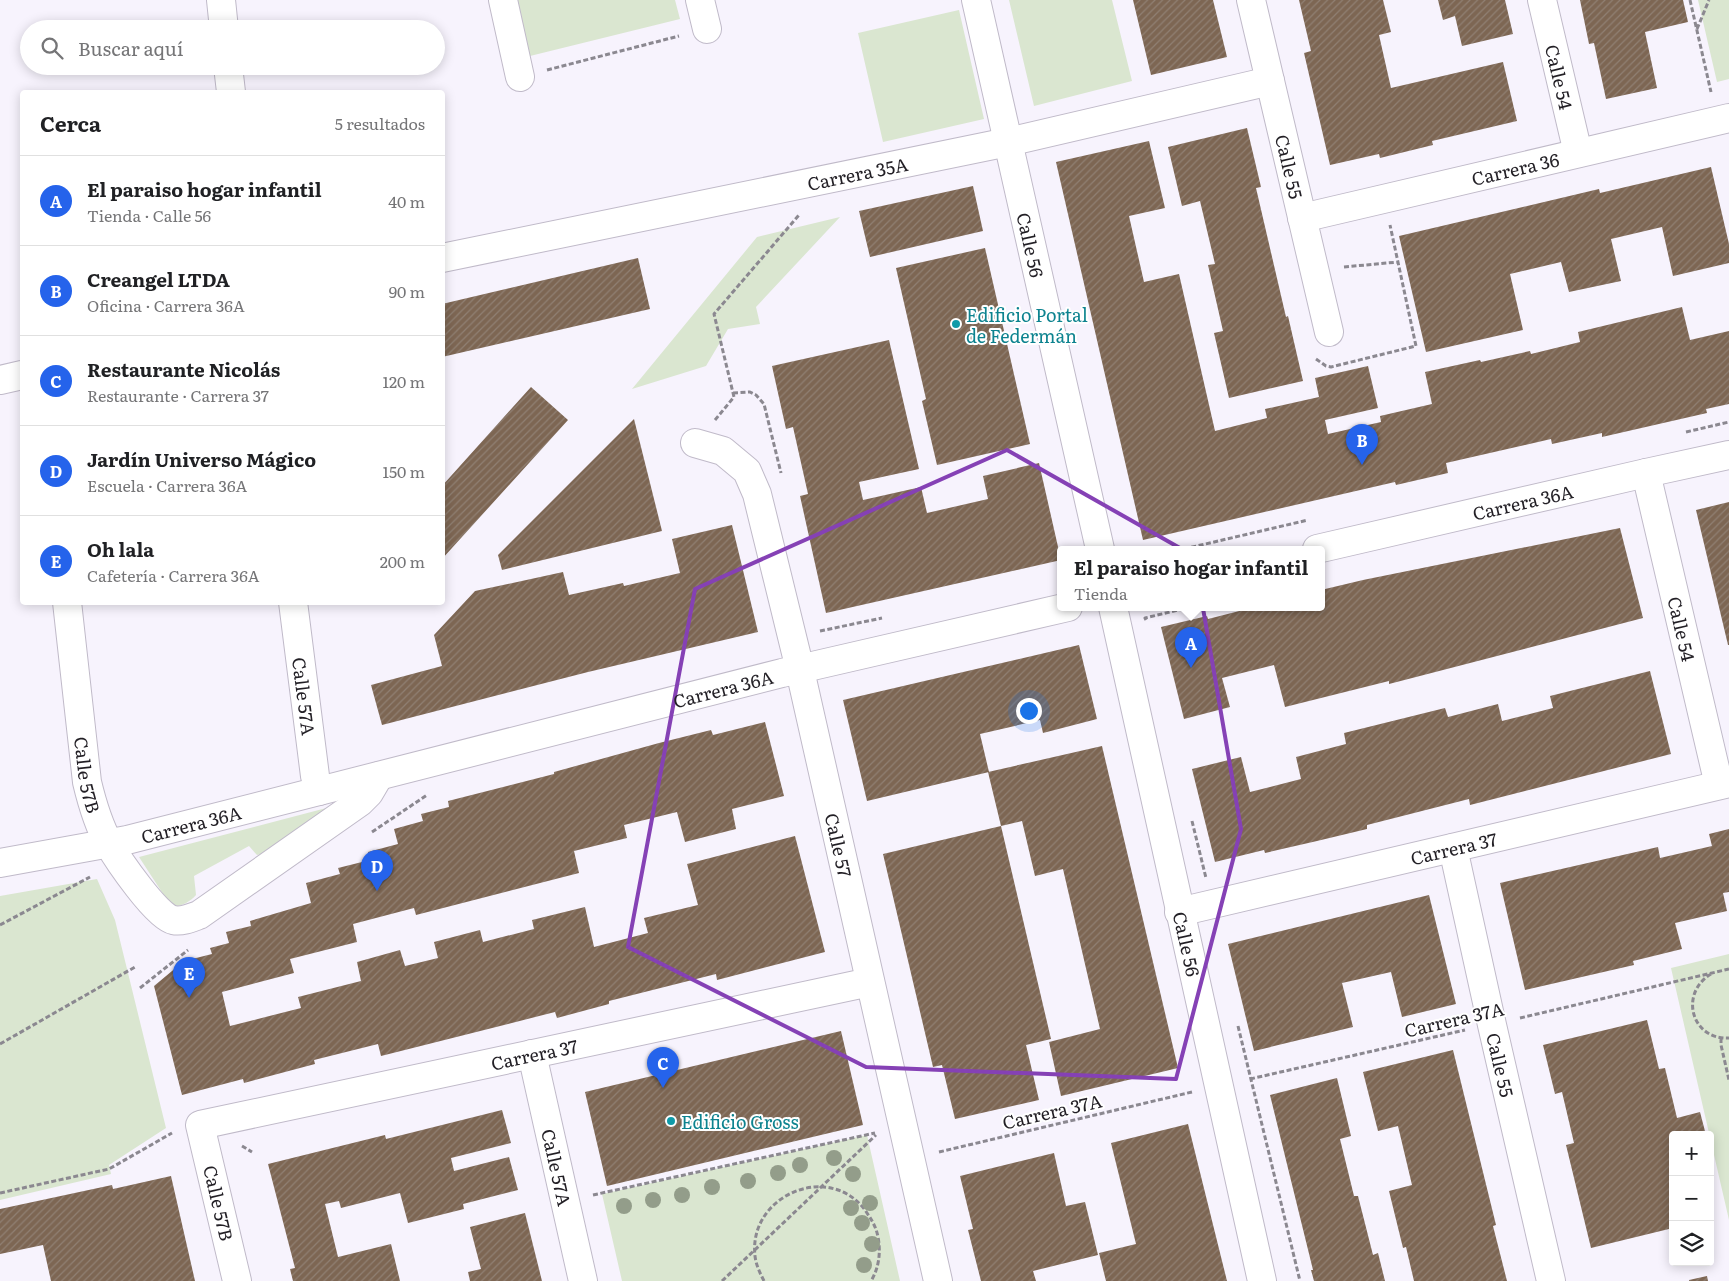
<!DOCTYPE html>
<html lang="es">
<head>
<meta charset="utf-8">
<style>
	body { margin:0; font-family:Literata,serif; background:#f6f6f6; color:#202124 }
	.controls { position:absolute; right:15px; bottom:15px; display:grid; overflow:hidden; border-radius:5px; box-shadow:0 2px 12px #0003 }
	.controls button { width:45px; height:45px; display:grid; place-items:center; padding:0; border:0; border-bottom:1px solid #e0e0e0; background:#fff; color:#202124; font:25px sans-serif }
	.you { position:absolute; left:1028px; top:710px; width:18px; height:18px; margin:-12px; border:4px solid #fff; border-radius:50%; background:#1a73e8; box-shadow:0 0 0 8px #1a73e833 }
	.badge { display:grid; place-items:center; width:32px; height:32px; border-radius:50%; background:#2563eb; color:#fff; font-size:16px; font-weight:700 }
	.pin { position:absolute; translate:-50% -41px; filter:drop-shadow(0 1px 2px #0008) }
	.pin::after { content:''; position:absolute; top:26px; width:18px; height:15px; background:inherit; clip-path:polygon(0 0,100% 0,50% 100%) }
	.popup { position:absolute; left:1057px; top:546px; width:268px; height:65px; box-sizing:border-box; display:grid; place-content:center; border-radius:5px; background:#fff; filter:drop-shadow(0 1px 4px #0005); font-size:16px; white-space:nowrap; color:#757577 }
	.popup b { font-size:19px; color:#202124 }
	.popup::after { content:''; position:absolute; left:50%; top:100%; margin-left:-10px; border:10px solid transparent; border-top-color:#fff }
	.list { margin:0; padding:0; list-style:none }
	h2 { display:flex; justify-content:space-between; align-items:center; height:65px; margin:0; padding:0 20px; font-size:21px }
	h2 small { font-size:16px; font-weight:400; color:#757577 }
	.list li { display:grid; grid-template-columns:32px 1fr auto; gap:15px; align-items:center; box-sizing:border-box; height:90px; padding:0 20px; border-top:1px solid #e0e0e0 }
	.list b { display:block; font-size:19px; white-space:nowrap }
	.list p { margin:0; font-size:16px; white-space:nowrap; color:#757577 }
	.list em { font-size:16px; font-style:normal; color:#757577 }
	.icon { flex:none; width:28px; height:28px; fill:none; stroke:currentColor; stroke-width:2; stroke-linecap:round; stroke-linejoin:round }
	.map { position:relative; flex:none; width:1729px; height:1281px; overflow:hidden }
	.search { position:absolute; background:#fff; box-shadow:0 2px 12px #0003; left:20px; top:20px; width:425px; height:55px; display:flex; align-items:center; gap:12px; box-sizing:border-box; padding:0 18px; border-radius:28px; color:#757577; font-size:19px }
	.panel { position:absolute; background:#fff; box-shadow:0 2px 12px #0003; left:20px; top:90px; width:425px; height:515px; border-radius:5px }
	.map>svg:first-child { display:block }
	.green { fill:#dae6d0 }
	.building { fill:url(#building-hatch) }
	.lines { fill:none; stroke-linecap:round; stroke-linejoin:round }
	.minor-casing { stroke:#c0bac9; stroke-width:30 }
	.path { stroke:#8b8890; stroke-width:3; stroke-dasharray:5 2.5; stroke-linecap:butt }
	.minor { stroke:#fff; stroke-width:28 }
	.tree { fill:#939d8a }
	.marked { fill:none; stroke:#8541b5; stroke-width:4; stroke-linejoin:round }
	.culture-dot { fill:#0f9aa8; stroke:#fff; stroke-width:2 }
	.labels { text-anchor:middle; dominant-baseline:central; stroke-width:4; stroke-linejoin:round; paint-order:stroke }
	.street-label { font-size:18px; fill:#221f25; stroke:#fff }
	.culture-label { font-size:18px; fill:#0d838f; stroke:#fff; text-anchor:start }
</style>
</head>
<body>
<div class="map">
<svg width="1729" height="1281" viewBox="0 0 1729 1281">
	<defs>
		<pattern id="building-hatch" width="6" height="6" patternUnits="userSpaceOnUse" patternTransform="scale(1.25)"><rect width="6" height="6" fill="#7d6653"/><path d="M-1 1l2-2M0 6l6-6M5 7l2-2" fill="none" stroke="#908073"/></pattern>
	</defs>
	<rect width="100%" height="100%" fill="#f7f3fd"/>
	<path class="green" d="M516,0H675L680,19L530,56Z
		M1009,0H1112L1132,81L1034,106Z
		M1698,0H1729V79L1717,82Z
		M959,10L984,119L883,142L858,33Z
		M840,217L756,307L760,324L728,329L706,366L632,389L757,237Z
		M334,806L262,854L257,855L249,846L194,876L196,895C190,902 183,905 174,907L167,900L139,857Z
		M97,879L115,920L166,1128L109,1165L111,1174L0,1200V896Z
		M1729,954V1220L1671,968Z
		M867,1135L900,1281H622L602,1194Z"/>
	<path class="building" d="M1133,0H1213L1227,57L1151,75Z
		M1299,0H1383L1391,32L1379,35L1391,88L1503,62L1517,121L1432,141L1433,145L1380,158L1379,154L1330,165L1304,53L1311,51Z
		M1438,0H1505L1513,34L1462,46L1455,16L1443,20Z
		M1580,0H1683L1688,22L1645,32L1657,88L1606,99L1594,43L1589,44Z
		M1247,128L1261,187L1256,188L1286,317L1288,316L1303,381L1229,398L1214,333L1223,331L1208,265L1215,264L1200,201L1182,206L1168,147Z
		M1149,141L1165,208L1129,216L1144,282L1179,274L1215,431L1267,418L1265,409L1319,397L1315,378L1368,366L1378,408L1325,420L1328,434L1381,422L1380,416L1432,404L1425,372L1480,360L1481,362L1530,351L1531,354L1580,342L1578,332L1682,307L1690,340L1729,331V404L1706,409L1707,413L1602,437V433L1552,444L1551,439L1446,463L1448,473L1396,485L1395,482L1143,540L1056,162Z
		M1711,167L1729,244V263L1673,276L1662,227L1611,239L1621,281L1569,292L1561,262L1510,274L1523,330L1426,352L1399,236L1599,189L1600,193Z
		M973,186L983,231L870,257L859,211Z
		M985,248L1030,444L937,465L922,401L926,399L896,268Z
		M638,258L650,309L442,357V304Z
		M889,340L919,469L859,482L863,500L921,487L927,513L988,499L983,476L1039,463L1061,560L826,613L800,496L808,494L793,427L786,429L772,366Z
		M531,387L568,420L442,559V486Z
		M634,419L662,531L502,570L498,555Z
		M1729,502V645H1728L1696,510Z
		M732,525L758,632L588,672L382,725L371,685L442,666L434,635L475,591L563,572L569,595L623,583L624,586L680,573L672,539Z
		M1620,528L1643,618L1389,684V681L1285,707L1274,665L1222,678L1230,707L1184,719L1161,627L1207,616L1208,619L1255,607H1321V590L1363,580Z
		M1079,645L1097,719L1043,733L1040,720L980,734L989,772L867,801L843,700Z
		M1650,671L1671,754L1470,805L1469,799L1367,825V829L1317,841L1265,853L1264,850L1215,862L1192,769L1241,757L1250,792L1301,779L1296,757L1346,744L1344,733L1445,708L1448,717L1498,704L1502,721L1553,708L1550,696Z
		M765,722L784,796L732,809L736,829L685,842L677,812L624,825L627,838L574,851L579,873L416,915L414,908L353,924L357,942L290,959L294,973L222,992L230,1026L301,1008L298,997L361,981L357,962L400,950L405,966L438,958L434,942L480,930L483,942L534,929L532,920L585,907L594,947L648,933L644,918L698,905L687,864L795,836L825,952L717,980L716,974L609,1001V1004L557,1018L555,1012L381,1056L378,1044L314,1060L315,1064L244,1083L243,1079L182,1095L154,986L184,961L212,954L210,948L229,943L226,932L251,926L250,921L311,903L306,883L340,874L338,868L370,860L368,852L398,844L394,829L423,821L421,814L449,807L448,801L554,774V772L659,743L711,730L713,735Z
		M1102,746L1178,1068L1061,1096L1049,1042L1100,1029L1063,869L1035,876L1022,821L1001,826L988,772Z
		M1001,826L1051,1039L1026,1045L1039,1100L955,1119L942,1065L933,1067L883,854Z
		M1729,829V892L1723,893L1727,911L1675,923L1682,949L1633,961L1634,965L1525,990L1500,883L1658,847L1660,858L1712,846L1709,834Z
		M1429,895L1456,1004L1402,1017L1391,972L1342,983L1353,1027L1254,1051L1228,944Z
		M1647,1020L1659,1069L1665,1068L1677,1118L1700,1112L1706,1135H1673V1228L1591,1248L1566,1145L1574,1143L1562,1092L1555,1094L1543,1045Z
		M841,1031L863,1125L607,1186L585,1092Z
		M1453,1050L1496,1225L1493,1226L1507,1281H1414L1406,1247L1403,1248L1389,1191L1412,1185L1398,1126L1378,1131L1363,1072Z
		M1337,1078L1351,1136L1340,1139L1354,1196H1358L1373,1255L1378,1253L1385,1281H1314L1311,1270H1313L1270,1095Z
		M502,1110L511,1143L451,1158L454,1171L509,1157L518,1190L463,1204L464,1209L408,1223L400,1193L341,1208L339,1201L325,1204L338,1257L391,1244L400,1281H293L290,1269L295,1268L268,1164L385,1135L386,1139Z
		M1188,1124L1227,1281H1106L1099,1253L1136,1244L1111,1143Z
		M1054,1153L1066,1206L1085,1202L1098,1255L1033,1271L1036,1281H981L968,1230L973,1229L960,1176Z
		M171,1176L195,1281H51L43,1245L0,1254V1209L112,1185L113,1189Z
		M525,1213L542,1281H470L468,1272L481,1269L470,1227Z
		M1707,1276L1708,1281H1689V1280Z"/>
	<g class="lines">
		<defs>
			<g id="minor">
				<path d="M221,0L224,29"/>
				<path d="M503,0L520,77"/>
				<path d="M700,0L707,29"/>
				<path id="s1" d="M976,0L1100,549"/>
				<path id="s2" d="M1251,0L1329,332"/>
				<path id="s3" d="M1542,0L1578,153"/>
				<path d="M228,66L231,92"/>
				<path id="s4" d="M1302,218L1729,118"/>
				<path id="s5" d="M442,258L1008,142L1270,81"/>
				<path d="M0,380L22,375"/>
				<path id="s6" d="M695,443L723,451L747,471L757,494L797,657L938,1281"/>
				<path id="s7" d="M1646,473L1719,785"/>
				<path id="s8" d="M1317,549L1646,473L1729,455"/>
				<path id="s9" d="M67,602L87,782C92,803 98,824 109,844C118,860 157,917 173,920C182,922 191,918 199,915L360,802L369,793L379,776"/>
				<path id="s10" d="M293,602L315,776L319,791"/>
				<path id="s11" d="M1113,607L1262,1281"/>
				<path id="s12" d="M1453,848L1492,1025L1551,1281"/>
				<path id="s13" d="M0,863L127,840L782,673L1068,607"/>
				<path id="s14" d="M1179,912L1729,783"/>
				<path id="s15" d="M532,1054L583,1281"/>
				<path id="s16" d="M237,1281L200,1125L870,982"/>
			</g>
		</defs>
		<use href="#minor" class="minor-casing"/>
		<path class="path" d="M1690,0L1711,92
			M1697,29L1709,0
			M547,70L679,36
			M1344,267L1398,262
			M1316,359L1326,366L1331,367L1416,346L1390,225
			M733,393L750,392L756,395L764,404L781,473
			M715,420L734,397L714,314L799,215
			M1686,432L1729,422
			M1184,549L1308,520
			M1146,620L1145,618L1191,607
			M820,631L882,618
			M1192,821L1206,878
			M372,832L427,795
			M0,925L90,877
			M1711,974C1679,993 1691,1040 1729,1038
			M140,988L188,950
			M1520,1018L1729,969
			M1238,1026L1300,1281
			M1721,1038V1045L1729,1080
			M0,1044L135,967
			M1250,1079L1465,1030
			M242,1146L252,1152
			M939,1152L1192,1092
			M0,1193L109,1169L172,1133
			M593,1195L875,1133
			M722,1281L876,1135
			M764,1281C760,1273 756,1265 755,1256C748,1196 828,1161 865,1210C871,1219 876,1226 878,1237C881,1252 879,1268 871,1281"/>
		<use href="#minor" class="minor"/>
	</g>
	<g class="tree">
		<circle cx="834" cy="1158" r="8"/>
		<circle cx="800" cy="1165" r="8"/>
		<circle cx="778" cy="1173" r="8"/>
		<circle cx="853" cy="1174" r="8"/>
		<circle cx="748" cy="1181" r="8"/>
		<circle cx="712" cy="1187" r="8"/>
		<circle cx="682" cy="1195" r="8"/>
		<circle cx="653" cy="1200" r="8"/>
		<circle cx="870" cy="1203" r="8"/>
		<circle cx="624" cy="1206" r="8"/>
		<circle cx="851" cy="1208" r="8"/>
		<circle cx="862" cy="1223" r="8"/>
		<circle cx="872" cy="1244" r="8"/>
		<circle cx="864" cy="1265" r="8"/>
	</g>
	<path class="marked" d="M1007,450L1194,556L1241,829L1176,1079L866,1067L628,947L695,589Z"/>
	<g class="culture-dot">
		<circle cx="956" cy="324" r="5"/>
		<circle cx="671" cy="1121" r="5"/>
	</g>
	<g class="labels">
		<g class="street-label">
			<text stroke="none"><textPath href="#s3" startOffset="79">Calle 54</textPath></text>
			<text stroke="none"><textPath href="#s2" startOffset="171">Calle 55</textPath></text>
			<text stroke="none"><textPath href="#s4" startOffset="219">Carrera 36</textPath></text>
			<text stroke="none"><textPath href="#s5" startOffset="424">Carrera 35A</textPath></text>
			<text stroke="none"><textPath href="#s1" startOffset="251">Calle 56</textPath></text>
			<text stroke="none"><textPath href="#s8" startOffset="211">Carrera 36A</textPath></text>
			<text stroke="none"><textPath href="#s7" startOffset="160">Calle 54</textPath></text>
			<text stroke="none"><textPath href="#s13" startOffset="744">Carrera 36A</textPath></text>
			<text stroke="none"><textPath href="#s10" startOffset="95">Calle 57A</textPath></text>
			<text stroke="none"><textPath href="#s9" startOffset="174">Calle 57B</textPath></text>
			<text stroke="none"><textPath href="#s13" startOffset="195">Carrera 36A</textPath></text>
			<text stroke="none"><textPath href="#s6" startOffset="446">Calle 57</textPath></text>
			<text stroke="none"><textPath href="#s14" startOffset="282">Carrera 37</textPath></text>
			<text stroke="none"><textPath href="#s11" startOffset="345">Calle 56</textPath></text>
			<text transform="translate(1454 1019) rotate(-13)">Carrera 37A</text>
			<text stroke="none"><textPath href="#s16" startOffset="502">Carrera 37</textPath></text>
			<text stroke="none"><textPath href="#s12" startOffset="222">Calle 55</textPath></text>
			<text transform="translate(1052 1111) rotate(-13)">Carrera 37A</text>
			<text stroke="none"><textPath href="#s15" startOffset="116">Calle 57A</textPath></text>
			<text transform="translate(219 1203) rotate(77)">Calle 57B</text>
		</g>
		<g class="culture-label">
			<text x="966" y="314">Edificio Portal<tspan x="966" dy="21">de Federmán</tspan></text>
			<text x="681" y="1121">Edificio Gross</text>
		</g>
	</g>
</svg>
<div class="controls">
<button>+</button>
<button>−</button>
<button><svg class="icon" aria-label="layers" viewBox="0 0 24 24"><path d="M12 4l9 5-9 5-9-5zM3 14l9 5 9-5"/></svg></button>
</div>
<div class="you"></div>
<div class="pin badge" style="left:1191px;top:668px">A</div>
<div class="popup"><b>El paraiso hogar infantil</b>Tienda</div>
<div class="pin badge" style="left:1362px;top:465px">B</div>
<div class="pin badge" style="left:663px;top:1088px">C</div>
<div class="pin badge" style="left:377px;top:891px">D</div>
<div class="pin badge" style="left:189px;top:998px">E</div>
<div class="search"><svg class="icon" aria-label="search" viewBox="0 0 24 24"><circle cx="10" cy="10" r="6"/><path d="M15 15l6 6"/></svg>Buscar aquí</div>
<section class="panel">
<h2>Cerca<small>5 resultados</small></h2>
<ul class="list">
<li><span class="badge">A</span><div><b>El paraiso hogar infantil</b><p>Tienda · Calle 56</p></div><em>40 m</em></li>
<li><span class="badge">B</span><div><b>Creangel LTDA</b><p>Oficina · Carrera 36A</p></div><em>90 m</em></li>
<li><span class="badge">C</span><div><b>Restaurante Nicolás</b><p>Restaurante · Carrera 37</p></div><em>120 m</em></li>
<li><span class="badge">D</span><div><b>Jardín Universo Mágico</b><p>Escuela · Carrera 36A</p></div><em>150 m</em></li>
<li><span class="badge">E</span><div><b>Oh lala</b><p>Cafetería · Carrera 36A</p></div><em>200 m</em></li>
</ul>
</section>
</div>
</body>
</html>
